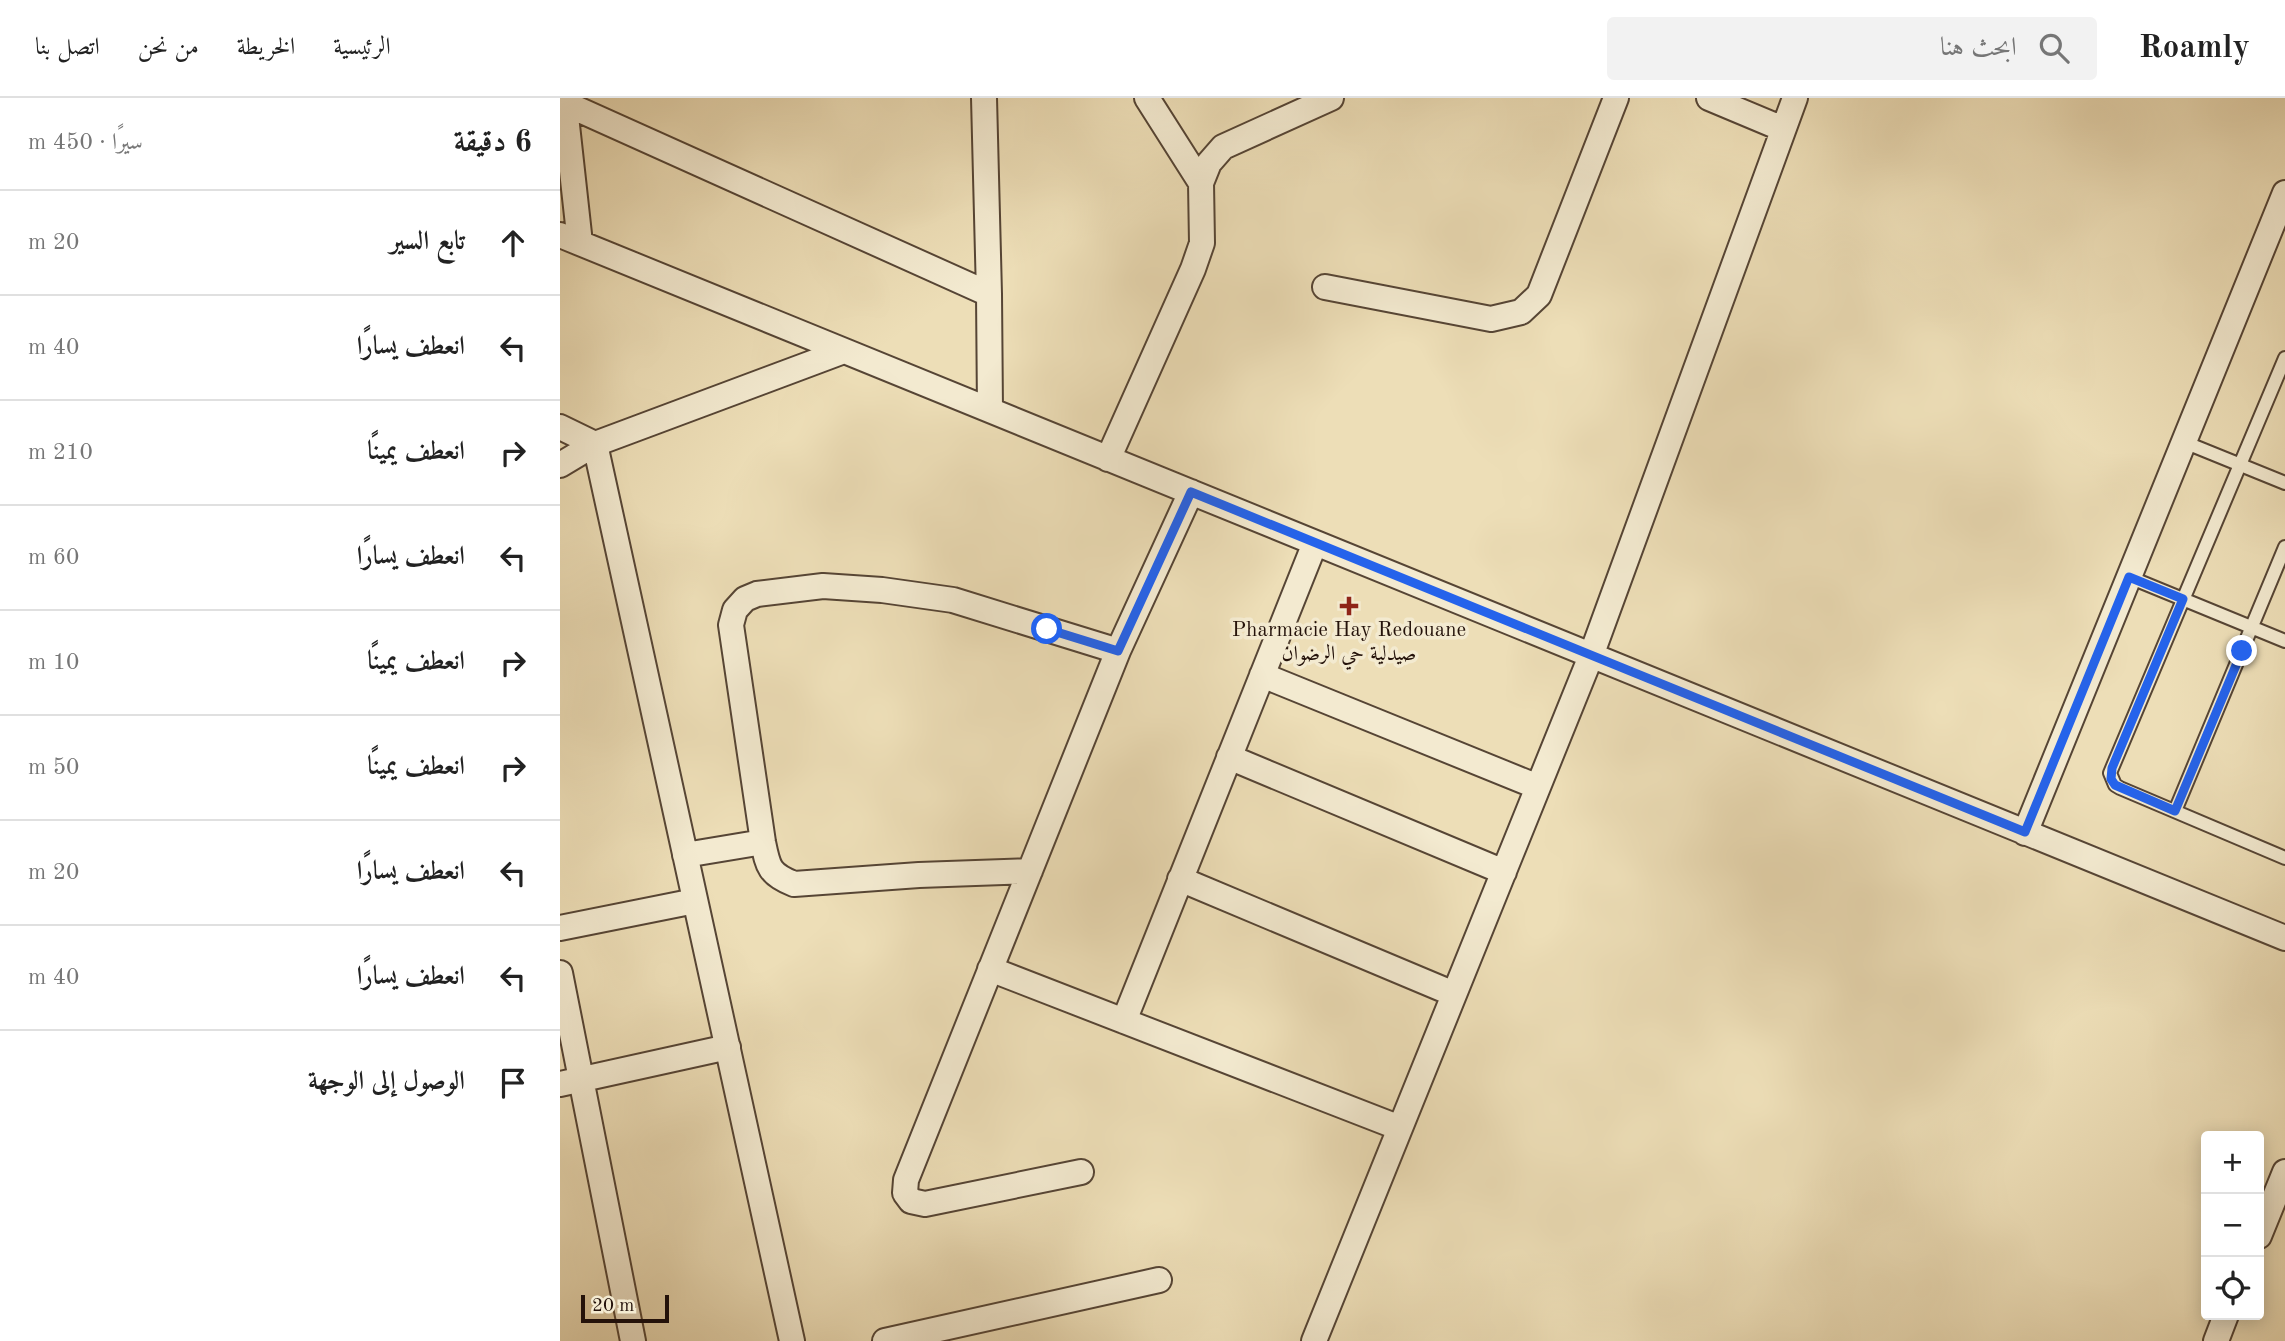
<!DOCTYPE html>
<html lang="ar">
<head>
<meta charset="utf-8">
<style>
	body { margin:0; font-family:"Old Standard TT",Amiri,serif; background:#f2f2f2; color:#222; direction:rtl }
	.controls { position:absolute; right:21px; bottom:21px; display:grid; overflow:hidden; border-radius:7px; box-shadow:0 4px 18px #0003 }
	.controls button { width:63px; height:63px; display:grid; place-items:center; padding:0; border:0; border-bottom:2px solid #e0e0e0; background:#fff; color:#222; font:35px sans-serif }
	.scale { position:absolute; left:21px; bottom:18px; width:88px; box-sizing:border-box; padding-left:7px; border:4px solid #24120a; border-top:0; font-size:19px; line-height:24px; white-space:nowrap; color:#24120a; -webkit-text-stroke:5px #f3ead0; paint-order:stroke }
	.stop { position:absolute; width:21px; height:21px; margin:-16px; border:5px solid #2563eb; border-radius:50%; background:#fff }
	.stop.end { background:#2563eb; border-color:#fff; box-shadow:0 2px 7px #0008 }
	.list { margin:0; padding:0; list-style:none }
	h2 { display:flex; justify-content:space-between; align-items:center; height:91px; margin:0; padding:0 28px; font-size:30px }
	h2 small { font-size:23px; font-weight:400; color:#767676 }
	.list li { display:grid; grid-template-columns:46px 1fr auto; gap:21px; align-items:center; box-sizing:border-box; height:105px; padding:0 28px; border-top:2px solid #e0e0e0 }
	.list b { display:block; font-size:26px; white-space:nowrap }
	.list em { font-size:23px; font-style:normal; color:#767676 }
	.icon { flex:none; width:38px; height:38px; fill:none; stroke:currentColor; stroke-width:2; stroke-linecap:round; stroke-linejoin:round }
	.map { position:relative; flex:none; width:1725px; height:1243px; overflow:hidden; direction:ltr }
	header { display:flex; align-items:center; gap:42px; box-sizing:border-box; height:98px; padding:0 35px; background:#fff; border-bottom:2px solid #e0e0e0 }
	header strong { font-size:33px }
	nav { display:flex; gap:38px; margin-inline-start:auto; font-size:24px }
	.search { width:490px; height:63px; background:#f2f2f2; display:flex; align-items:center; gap:18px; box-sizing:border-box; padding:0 24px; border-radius:7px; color:#767676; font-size:26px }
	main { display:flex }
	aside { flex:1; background:#fff }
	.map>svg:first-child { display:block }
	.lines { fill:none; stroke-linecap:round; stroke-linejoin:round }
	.lane-casing { stroke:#564535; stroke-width:16 }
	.street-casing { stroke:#564535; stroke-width:28 }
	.lane { stroke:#f3ead0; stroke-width:12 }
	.street { stroke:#f3ead0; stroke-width:24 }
	.route { stroke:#2563eb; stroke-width:9 }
	.poi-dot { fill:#8f2418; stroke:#f3ead0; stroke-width:2.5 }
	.labels { text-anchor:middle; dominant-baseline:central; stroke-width:7; stroke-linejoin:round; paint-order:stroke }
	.poi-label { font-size:21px; fill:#24120a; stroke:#f3ead0 }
</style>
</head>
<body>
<header>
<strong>Roamly</strong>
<div class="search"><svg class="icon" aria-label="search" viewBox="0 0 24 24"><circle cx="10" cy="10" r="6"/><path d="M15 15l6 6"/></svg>ابحث هنا</div>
<nav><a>الرئيسية</a><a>الخريطة</a><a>من نحن</a><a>اتصل بنا</a></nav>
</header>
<main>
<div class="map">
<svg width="1725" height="1243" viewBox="0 0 1725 1243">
	<rect width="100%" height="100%" fill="#eddeb7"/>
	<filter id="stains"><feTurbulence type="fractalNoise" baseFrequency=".00286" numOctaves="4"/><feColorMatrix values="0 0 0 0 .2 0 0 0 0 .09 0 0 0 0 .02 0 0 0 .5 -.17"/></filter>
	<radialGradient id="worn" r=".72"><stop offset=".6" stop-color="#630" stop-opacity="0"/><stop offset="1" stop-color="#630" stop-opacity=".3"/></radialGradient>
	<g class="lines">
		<defs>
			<path id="lane" d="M1725,260L1550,675L1555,687L1560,690L1725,760
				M1624,344L1725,385
				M1569,479L1725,543
				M1615,713L1725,449"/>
			<path id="street" d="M4,0L20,145
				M424,0L429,196L430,312
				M587,0L641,85
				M1149,0L1223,31
				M4,5L429,196
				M0,137L1725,840
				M765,189L931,221L961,214L979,197L1056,0
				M0,329L35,346L232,1243
				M548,361L633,171L642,145L641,85L649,65L663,49L771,0
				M0,367L35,346L284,253
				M702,577L978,689
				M669,659L944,774
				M1465,735L1725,95
				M125,757L203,744
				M470,773L359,777L234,786C209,776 208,769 203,744L171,527L175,512L185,501L197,496L263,488L322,492L393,502L558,553
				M620,781L894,896
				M0,830L135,803
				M430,871L840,1030
				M0,875L73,1243
				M564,923L755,445
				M0,986L168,949
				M521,1074L365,1106L351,1103L345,1095L346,1082L558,553L631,394
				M1699,1138L1725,1074
				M325,1243L599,1182
				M754,1243L1031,558L1235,0
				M1656,1243L1666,1217"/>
		</defs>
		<use href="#lane" class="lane-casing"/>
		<use href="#street" class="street-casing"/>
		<use href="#lane" class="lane"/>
		<use href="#street" class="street"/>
	</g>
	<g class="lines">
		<path class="route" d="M487,531L558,553L631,394L1465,734L1569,479L1623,501L1552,670L1551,681L1555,687L1615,713L1682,553"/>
	</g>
	<path class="poi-dot" d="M785.5 497.5h7v7h7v7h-7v7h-7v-7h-7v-7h7z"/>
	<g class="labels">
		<g class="poi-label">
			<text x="789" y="532">Pharmacie Hay Redouane<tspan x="789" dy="24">صيدلية حي الرضوان</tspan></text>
		</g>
	</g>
	<rect width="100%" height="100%" filter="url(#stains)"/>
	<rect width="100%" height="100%" fill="url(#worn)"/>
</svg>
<div class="controls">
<button>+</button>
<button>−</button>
<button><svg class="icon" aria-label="locate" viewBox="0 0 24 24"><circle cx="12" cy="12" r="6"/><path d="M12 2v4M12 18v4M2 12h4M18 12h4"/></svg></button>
</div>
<div class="scale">20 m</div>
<div class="stop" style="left:487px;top:531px"></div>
<div class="stop end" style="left:1682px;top:553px"></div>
</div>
<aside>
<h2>6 دقيقة<small>سيرًا · 450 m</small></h2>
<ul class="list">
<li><svg class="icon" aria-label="ahead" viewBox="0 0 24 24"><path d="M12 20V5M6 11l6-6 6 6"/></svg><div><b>تابع السير</b></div><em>20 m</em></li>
<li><svg class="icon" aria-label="left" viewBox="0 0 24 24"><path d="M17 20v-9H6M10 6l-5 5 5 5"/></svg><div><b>انعطف يسارًا</b></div><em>40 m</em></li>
<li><svg class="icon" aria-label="right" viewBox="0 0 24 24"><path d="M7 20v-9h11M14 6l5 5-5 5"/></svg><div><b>انعطف يمينًا</b></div><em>210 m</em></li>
<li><svg class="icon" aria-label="left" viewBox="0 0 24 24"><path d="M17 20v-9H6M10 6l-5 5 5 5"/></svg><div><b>انعطف يسارًا</b></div><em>60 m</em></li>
<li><svg class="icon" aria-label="right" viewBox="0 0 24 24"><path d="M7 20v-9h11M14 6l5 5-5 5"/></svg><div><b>انعطف يمينًا</b></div><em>10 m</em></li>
<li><svg class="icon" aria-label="right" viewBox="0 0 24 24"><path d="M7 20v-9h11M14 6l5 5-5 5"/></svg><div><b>انعطف يمينًا</b></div><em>50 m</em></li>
<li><svg class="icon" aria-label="left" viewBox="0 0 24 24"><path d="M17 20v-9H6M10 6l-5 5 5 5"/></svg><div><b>انعطف يسارًا</b></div><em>20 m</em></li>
<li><svg class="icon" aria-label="left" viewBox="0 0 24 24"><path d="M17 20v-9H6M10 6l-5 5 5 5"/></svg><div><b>انعطف يسارًا</b></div><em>40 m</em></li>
<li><svg class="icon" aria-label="arrive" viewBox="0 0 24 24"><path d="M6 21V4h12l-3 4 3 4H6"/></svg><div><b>الوصول إلى الوجهة</b></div></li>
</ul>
</aside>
</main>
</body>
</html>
